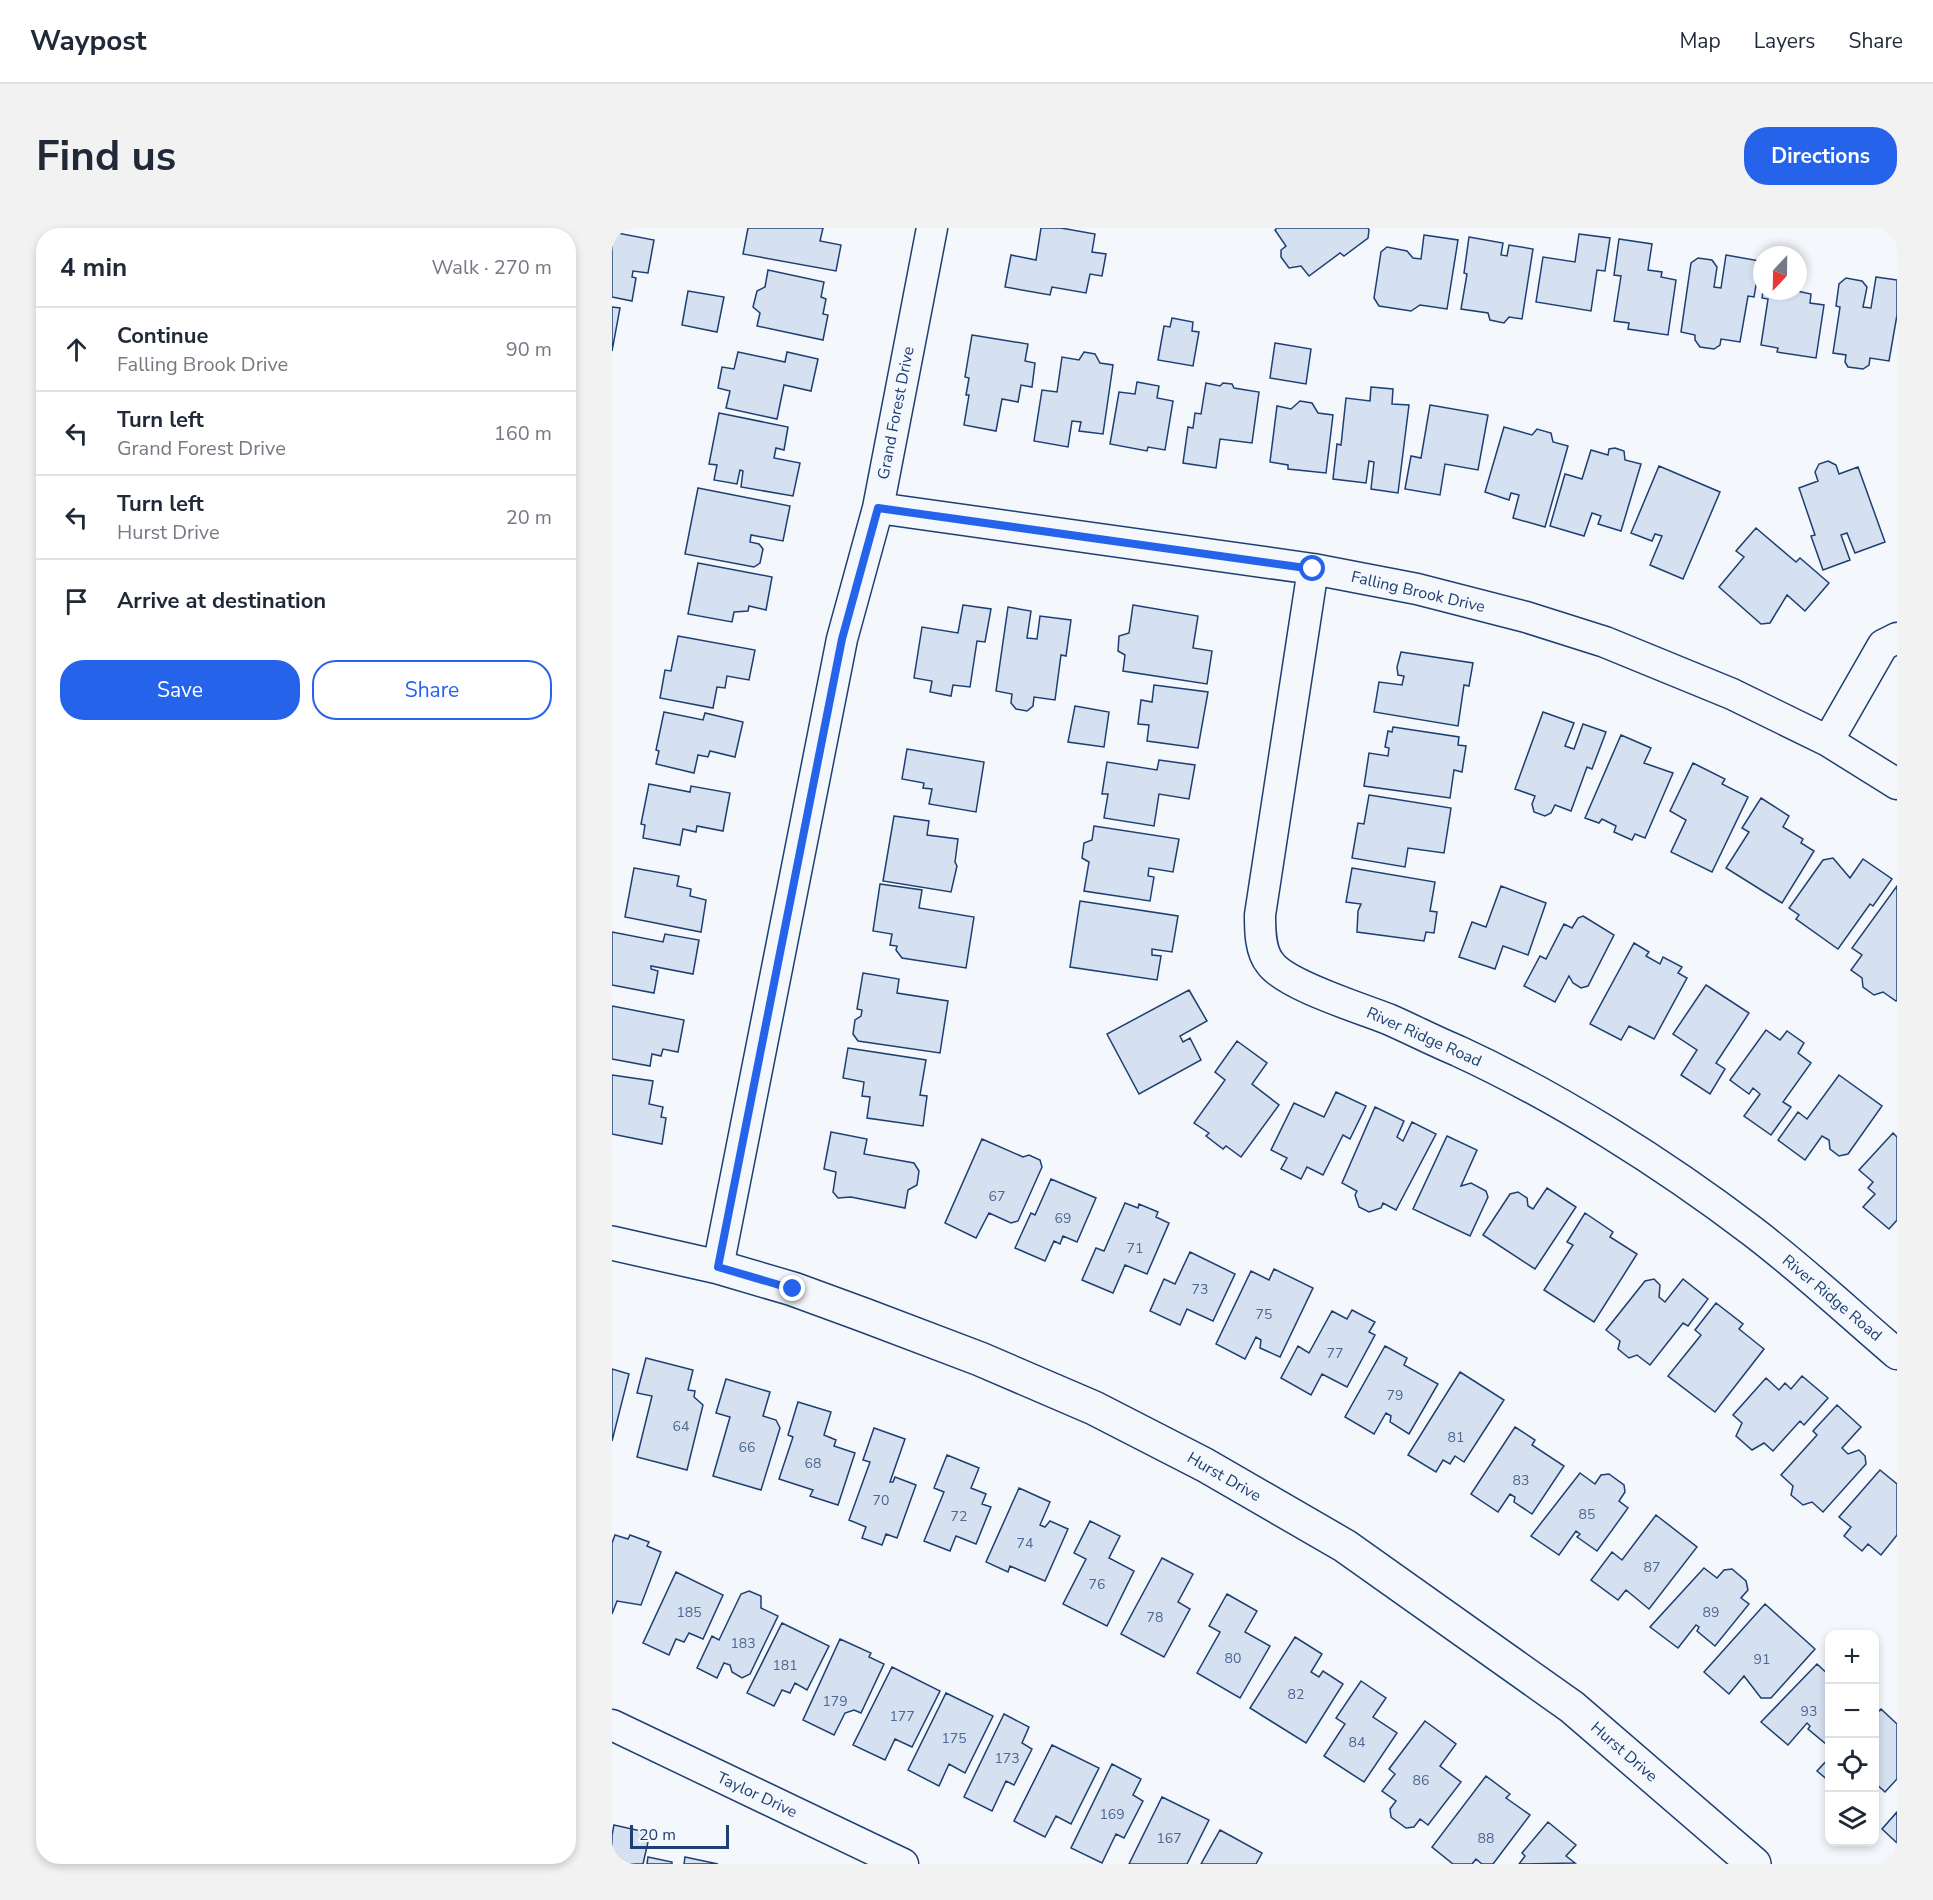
<!DOCTYPE html>
<html lang="en">
<head>
<meta charset="utf-8">
<style>
	body { margin:0; font-family:"Nunito Sans",sans-serif; background:#f2f2f3; color:#1f2937 }
	.controls { position:absolute; right:18px; bottom:18px; display:grid; overflow:hidden; border-radius:12px; box-shadow:0 3px 9px #0003 }
	.controls button { width:54px; height:54px; display:grid; place-items:center; padding:0; border:0; border-bottom:2px solid #e0e1e3; background:#fff; color:#1f2937; font:30px sans-serif }
	.compass { position:absolute; left:1141px; top:18px; width:54px; height:54px; border-radius:50%; background:#fff; box-shadow:0 3px 9px #0003; rotate:202deg }
	.scale { position:absolute; left:18px; bottom:15px; width:99px; box-sizing:border-box; padding-left:6px; border:3px solid #1d3f73; border-top:0; font-size:16px; line-height:21px; white-space:nowrap; color:#1d3f73; -webkit-text-stroke:4px #f4f7fb; paint-order:stroke }
	.stop { position:absolute; width:18px; height:18px; margin:-14px; border:4px solid #2563eb; border-radius:50%; background:#fff }
	.stop.end { background:#2563eb; border-color:#fff; box-shadow:0 2px 6px #0008 }
	.list { margin:0; padding:0; list-style:none }
	h2 { display:flex; justify-content:space-between; align-items:center; height:78px; margin:0; padding:0 24px; font-size:26px }
	h2 small { font-size:20px; font-weight:400; color:#747a83 }
	.list li { display:grid; grid-template-columns:39px 1fr auto; gap:18px; align-items:center; box-sizing:border-box; height:84px; padding:0 24px; border-top:2px solid #e0e1e3 }
	.list b { display:block; font-size:22px; white-space:nowrap }
	.list p { margin:0; font-size:20px; white-space:nowrap; color:#747a83 }
	.list em { font-size:20px; font-style:normal; color:#747a83 }
	.actions { display:flex; gap:12px; padding:18px 24px }
	.actions a { flex:1; padding:14px 0; border:2px solid #2563eb; border-radius:24px; text-align:center; font-size:21px; color:#2563eb }
	.actions .main { background:#2563eb; color:#fff }
	.icon { flex:none; width:33px; height:33px; fill:none; stroke:currentColor; stroke-width:2; stroke-linecap:round; stroke-linejoin:round }
	.map { position:relative; flex:none; width:1285px; height:1636px; overflow:hidden; border-radius:24px }
	header { display:flex; align-items:center; gap:36px; box-sizing:border-box; height:84px; padding:0 30px; background:#fff; border-bottom:2px solid #e0e1e3 }
	header strong { font-size:28px }
	nav { display:flex; gap:33px; margin-inline-start:auto; font-size:21px }
	.intro { display:flex; align-items:center; justify-content:space-between; box-sizing:border-box; height:144px; padding:0 36px }
	h1 { margin:0; font-size:42px }
	.button { padding:15px 27px; border-radius:24px; background:#2563eb; color:#fff; font-size:21px; font-weight:700 }
	main { display:flex; gap:36px; padding:0 36px }
	aside { flex:1; background:#fff; border-radius:24px; box-shadow:0 3px 9px #0003 }
	.map>svg:first-child { display:block }
	.building { fill:#d5e0f0; stroke:#1d3f73; stroke-width:1.5 }
	.lines { fill:none; stroke-linecap:round; stroke-linejoin:round }
	.street-casing { stroke:#1d3f73; stroke-width:33 }
	.secondary-casing { stroke:#1d3f73; stroke-width:36 }
	.street { stroke:#f4f7fb; stroke-width:30 }
	.secondary { stroke:#f4f7fb; stroke-width:33 }
	.route { stroke:#2563eb; stroke-width:8 }
	.labels { text-anchor:middle; dominant-baseline:central; stroke-width:4.5; stroke-linejoin:round; paint-order:stroke }
	.number-label { font-size:14px; fill:#4b6792 }
	.street-label { font-size:16px; fill:#1d3f73; stroke:#f4f7fb }
</style>
</head>
<body>
<header>
<strong>Waypost</strong>
<nav><a>Map</a><a>Layers</a><a>Share</a></nav>
</header>
<div class="intro"><h1>Find us</h1><a class="button">Directions</a></div>
<main>
<aside>
<h2>4 min<small>Walk · 270 m</small></h2>
<ul class="list">
<li><svg class="icon" aria-label="ahead" viewBox="0 0 24 24"><path d="M12 20V5M6 11l6-6 6 6"/></svg><div><b>Continue</b><p>Falling Brook Drive</p></div><em>90 m</em></li>
<li><svg class="icon" aria-label="left" viewBox="0 0 24 24"><path d="M17 20v-9H6M10 6l-5 5 5 5"/></svg><div><b>Turn left</b><p>Grand Forest Drive</p></div><em>160 m</em></li>
<li><svg class="icon" aria-label="left" viewBox="0 0 24 24"><path d="M17 20v-9H6M10 6l-5 5 5 5"/></svg><div><b>Turn left</b><p>Hurst Drive</p></div><em>20 m</em></li>
<li><svg class="icon" aria-label="arrive" viewBox="0 0 24 24"><path d="M6 21V4h12l-3 4 3 4H6"/></svg><div><b>Arrive at destination</b></div></li>
</ul>
<div class="actions"><a class="main">Save</a><a>Share</a></div>
</aside>
<div class="map">
<svg width="1285" height="1636" viewBox="0 0 1285 1636">
	<rect width="100%" height="100%" fill="#f4f7fb"/>
	<path class="building" d="M136,0H211L208,13L229,17L224,43L131,26Z
		M429,0H449L483,6L480,24L494,26L490,48L478,46L474,65L440,59L438,67L393,59L399,27L424,32Z
		M665,0H756L757,2L756,10L732,28L728,25L697,48L689,38L677,40L669,29V22L674,18L663,2Z
		M0,4L42,12L36,45L21,43L20,49L24,50L20,73L0,69Z
		M967,6L998,10L993,43L985,42L979,83L924,74L931,29L963,34Z
		M812,7L846,12L835,81L808,77L799,83L767,78L762,70L769,24L775,19L795,23L801,30L809,31Z
		M857,9L891,15L889,27L895,28L897,17L921,21L910,91L897,89L892,95L878,92L876,85L849,81L855,46L852,45Z
		M1007,11L1040,16L1036,42L1050,44L1049,49L1064,52L1056,107L1016,101L1017,95L1002,93L1009,48L1002,47Z
		M1114,27L1148,33L1142,69L1136,68L1128,114L1109,111L1108,117L1102,121L1088,119L1083,112V107L1069,104L1079,35L1086,30L1100,32L1105,39L1102,59L1109,60Z
		M156,42L212,54L209,69L214,71L211,86L216,87L211,112L145,98L148,85L141,79L145,63L153,59Z
		M1264,49L1285,52V87L1277,133L1258,130L1257,137L1251,141L1236,139L1233,134L1234,127L1221,125L1228,79L1224,78L1227,56L1234,50L1250,53L1255,59L1251,79L1259,80Z
		M76,63L112,69L105,104L70,97Z
		M1151,63H1185L1199,66L1198,75L1212,77L1204,130L1165,124L1166,120L1149,117L1156,71L1150,70Z
		M0,79L8,80L0,123Z
		M560,90L581,94L580,103L587,104L581,138L546,132L552,98L558,99Z
		M360,107L416,116L413,133L423,135L420,159L409,157L406,174L390,171L384,203L352,197L357,167H354L357,150L353,149Z
		M663,115L699,121L694,156L658,150Z
		M126,124L173,134L175,124L206,131L199,163L172,157L165,191L114,180L118,163L106,160L110,139L122,141Z
		M472,124L483,126L488,135L501,137L491,206L467,203L469,194L460,193L456,219L422,213L430,162L445,164L450,129L467,132Z
		M525,154L547,158L545,170L561,173L553,222L536,219L535,223L498,216L507,164L523,166Z
		M594,155L608,158L611,155L620,156L622,160L647,164L640,215L608,211L604,240L571,235L576,199L581,200L583,185L589,186Z
		M759,159L781,161L780,176L797,177L786,265L759,261L762,234L757,233L754,255L721,251L725,216L729,217L734,170L758,173Z
		M688,173L700,175L706,185L721,187L714,245L676,241V237L658,234L665,178L679,181Z
		M818,177L876,187L866,242L833,236L828,267L793,261L799,228L809,230Z
		M107,185L176,199L172,222L164,220L162,230L188,235L181,268L129,259L131,243L128,242L125,256L102,252L105,237L97,236Z
		M892,199L920,207L925,201L939,205L941,214L956,218L933,299L901,290L907,267L899,265L897,272L873,264Z
		M1003,220L1012,223L1013,232L1029,236L1009,303L986,296L989,288L980,285L972,308L938,298L953,246L970,251L979,222L996,227L997,221Z
		M1216,233L1224,237L1227,246L1246,239L1273,314L1243,325L1235,305L1229,307L1238,332L1211,342L1199,308L1203,307L1187,260L1206,253L1203,244L1207,236Z
		M1047,238L1108,264L1071,351L1038,337L1050,308L1043,306L1040,313L1019,305Z
		M86,260L178,278L171,313L139,307L138,314L147,316L151,321L148,335L142,339L73,326Z
		M1144,300L1184,334L1188,330L1217,355L1193,383L1175,367L1158,395L1149,396L1107,359L1132,329L1124,323Z
		M86,335L160,349L154,382L137,378L136,383L122,384L120,394L76,386Z
		M351,377L379,381L373,414L365,413L358,459L341,457L339,468L318,464L320,453L302,450L310,399L346,405Z
		M521,377L586,388L581,420L600,423L595,456L511,443L513,427L506,423L507,408L517,405Z
		M396,379L419,383L415,410L425,411L428,388L459,392L454,428L449,427L443,472L422,469L421,478L415,483L404,481L399,475L400,466L384,463Z
		M66,408L143,422L137,452L115,448L113,460L105,459L101,480L48,470L53,442L59,443Z
		M789,424L861,435L857,458L852,457L846,498L762,484L767,454L790,457L792,448L786,447L785,439Z
		M542,457L596,464L586,520L535,513L537,497L526,496L529,472L540,474Z
		M463,478L497,484L492,519L456,514Z
		M52,484L91,492L93,485L131,494L123,529L98,523L96,529L86,527L82,545L44,536L47,523L44,522Z
		M931,484L962,495L953,518L962,521L971,496L994,504L980,541L975,539L959,583L943,577L939,585L933,588L922,584L920,576L923,568L903,561Z
		M781,499L847,509L846,517L854,518L850,544L842,542L838,570L752,558L757,525L776,528L777,520L773,519L776,503L780,504Z
		M1009,507L1039,520L1032,535L1061,545L1033,610L1023,606L1020,612L1002,604L1004,598L990,591L987,595L973,590Z
		M295,521L372,534L364,584L317,576L320,561L311,560L312,555L290,551Z
		M547,532L583,537L577,571L547,566L542,598L492,590L496,566H490L495,534L545,542Z
		M1081,535L1113,551L1110,556L1136,569L1100,644L1059,624L1074,592L1058,583Z
		M37,556L78,564L79,558L118,565L111,603L85,598L84,604L71,601L68,617L31,610L33,597L29,596Z
		M757,567L839,580L832,625L796,620L793,639L740,630L746,595L752,596Z
		M1149,570L1177,588L1171,599L1191,611L1189,615L1202,623L1170,675L1114,640L1137,604L1130,600Z
		M282,588L317,593L315,607L346,611L343,634L345,638L339,664L271,653Z
		M482,598L567,611L561,644L537,640L536,648L542,649L538,673L472,663L477,634L470,630L472,615L480,612Z
		M1221,630L1238,650L1251,631L1280,651L1261,678L1258,676L1226,721L1184,691L1187,687L1177,680L1211,632Z
		M22,640L67,648L65,658L79,661L78,668L94,672L89,704L13,689Z
		M740,640L823,654L818,683L825,684L822,705L814,704L812,713L745,704L746,683L749,676L734,674Z
		M268,656L310,662L307,680L362,689L354,740L290,730L284,722L285,718L278,717L280,706L261,703Z
		M889,658L934,675L916,727L891,718L883,741L847,729L860,694L874,699Z
		M1285,658V772L1284,773L1271,764L1262,767L1251,759L1250,750L1239,742L1250,727L1240,720Z
		M468,673L566,688L560,724L540,721V727L549,728L545,752L458,739Z
		M971,688L1002,707L976,758L969,760L961,755L957,748L943,774L912,758L928,728L934,731L952,696L960,700L966,690Z
		M0,704L51,714L53,706L87,712L81,746L39,738V741L46,743L42,765L0,757Z
		M1022,715L1037,724L1034,728L1048,736L1051,729L1070,739L1066,745L1075,750L1042,811L1017,798L1009,812L978,796Z
		M251,745L287,751L285,765L336,773L328,825L246,813L241,806L243,792L249,788L250,782L245,781Z
		M1094,757L1137,785L1104,835L1113,841L1098,866L1069,847L1085,822L1061,806Z
		M577,762L595,793L568,808L571,814L578,810L589,832L527,866L495,806Z
		M0,778L72,792L66,824L51,821L49,828L40,826L38,838L0,831Z
		M1154,802L1168,812L1175,803L1192,815L1186,825L1199,835L1171,874L1179,879L1159,907L1132,888L1148,866L1141,860L1137,866L1118,852Z
		M625,813L655,835L640,856L667,877L629,929L614,918L611,921L594,908L597,905L582,895L613,852L603,844Z
		M236,820L314,832L308,867L315,868L311,898L255,890L258,869L250,868L252,854L231,850Z
		M0,847L41,853L37,876L51,879L49,889L54,890L50,916L0,906Z
		M1227,847L1270,878L1236,926L1227,928L1218,921L1217,912L1210,908L1193,932L1166,912L1186,884L1195,891Z
		M724,864L754,878L738,911L731,907L711,947L695,939L689,951L669,941L675,930L659,922L682,875L712,889Z
		M763,879L792,893L785,909L791,913L800,894L824,906L784,982L771,975L769,980L757,984L747,979L743,967L745,963L730,955Z
		M219,904L255,911L252,926L302,935L307,943L305,957L296,962L293,980L239,969L226,970L221,964L224,944L212,941Z
		M1281,905L1285,909V992L1277,1001L1251,979L1263,966L1256,960L1261,954L1247,942Z
		M835,908L865,922L849,958L859,955L874,963L876,969L858,1008L801,981Z
		M370,911L411,929L417,927L428,932L430,939L406,993L399,995L377,985L364,1010L333,995Z
		M439,951L484,970L465,1014L451,1008L448,1016L442,1013L433,1033L403,1020L419,985L423,987Z
		M935,960L964,979L923,1041L871,1007L898,966L906,964L915,970L916,978L921,981Z
		M513,975L526,980L527,976L546,984L544,989L557,995L535,1046L513,1037L501,1065L470,1052L484,1020L492,1023Z
		M973,985L1001,1004L998,1009L1025,1026L982,1094L932,1062L961,1017L955,1014Z
		M578,1024L623,1046L601,1093L575,1081L568,1097L538,1083L552,1051L563,1056Z
		M662,1041L701,1060L668,1129L648,1120L649,1112L644,1109L633,1131L604,1116L639,1043L657,1052Z
		M1042,1051L1048,1057L1047,1069L1053,1074L1071,1051L1096,1071L1076,1098L1071,1095L1038,1137L1025,1127L1017,1130L1006,1121L1008,1113L994,1102L1033,1053Z
		M1104,1075L1131,1096L1127,1101L1152,1121L1103,1184L1056,1148L1089,1107L1083,1102Z
		M740,1082L763,1094L757,1104L763,1107L735,1159L710,1146L699,1167L669,1150L686,1118L697,1125L720,1083L735,1091Z
		M773,1118L795,1130L792,1137L826,1156L797,1206L778,1194L779,1188L774,1185L762,1206L733,1189Z
		M34,1130L81,1142L76,1162L83,1163L82,1169L91,1177L75,1242L25,1229L40,1168L25,1165Z
		M0,1141L17,1146L0,1213Z
		M848,1144L892,1172L852,1234L843,1228L838,1236L831,1232L824,1244L796,1227Z
		M1190,1148L1216,1170L1192,1197L1188,1193L1161,1223L1152,1215L1140,1222L1124,1208L1130,1195L1121,1187L1154,1150L1167,1162L1173,1155L1179,1161Z
		M114,1151L158,1164L151,1188L164,1192L168,1200L149,1262L101,1248L118,1189L104,1185Z
		M186,1174L219,1184L212,1207L224,1212L222,1218L243,1225L226,1277L198,1268L201,1262L167,1251L181,1209L176,1207Z
		M1225,1177L1249,1199L1230,1220L1236,1226L1247,1222L1253,1228L1254,1236L1211,1284L1200,1274L1191,1277L1179,1267L1181,1258L1169,1247L1205,1207L1201,1203Z
		M903,1199L923,1212L920,1217L952,1238L920,1286L902,1274L903,1269L898,1266L886,1284L859,1266Z
		M262,1200L293,1211L278,1254H281L283,1249L304,1257L285,1310L274,1306L270,1317L250,1310L254,1299L237,1292L258,1234L251,1232Z
		M335,1227L367,1240L359,1260L374,1266L370,1276L379,1279L364,1316L344,1308L338,1323L312,1313L332,1264L322,1260Z
		M1268,1242L1285,1256V1307L1269,1327L1256,1316L1250,1323L1232,1308L1239,1299L1227,1289Z
		M968,1245L983,1256L989,1247L997,1246L1012,1257L1013,1264L1007,1273L1016,1280L985,1323L965,1309L968,1306L964,1303L947,1327L919,1308Z
		M407,1260L438,1274L428,1297L433,1299L438,1293L456,1301L433,1353L398,1338L396,1344L374,1334Z
		M1044,1287L1085,1319L1037,1381L1014,1362L1006,1372L979,1352L1000,1324L1010,1332Z
		M478,1293L508,1308L497,1330L522,1343L495,1398L451,1376L474,1331L462,1325Z
		M3,1307L16,1311L18,1307L37,1314L35,1318L49,1324L29,1377L5,1373L0,1386V1315Z
		M550,1330L581,1346L566,1374L578,1381L552,1429L509,1406Z
		M1092,1340L1105,1350L1112,1342L1120,1341L1134,1353L1136,1362L1129,1370L1137,1376L1103,1418L1085,1403L1087,1399L1084,1397L1066,1420L1038,1399Z
		M64,1344L111,1367L91,1411L77,1405L72,1414L64,1411L57,1427L31,1415Z
		M137,1363L149,1368V1380L166,1388L138,1446L130,1450L120,1444L118,1437L112,1435L105,1450L85,1440L100,1408L107,1412L129,1366Z
		M615,1366L645,1383L633,1404L658,1418L628,1470L585,1445L608,1404L597,1398Z
		M1153,1376L1203,1421L1159,1470H1149L1132,1448L1117,1466L1092,1444Z
		M170,1395L217,1418L195,1462L183,1455L178,1465L170,1462L162,1478L135,1465Z
		M683,1409L710,1426L699,1444L707,1449L711,1443L731,1456L694,1515L638,1480Z
		M228,1411L259,1425L257,1429L272,1436L249,1485L242,1482L233,1485L222,1507L191,1492Z
		M1205,1436L1218,1448V1512L1214,1516L1196,1501L1198,1498L1195,1495L1176,1517L1149,1494Z
		M280,1439L328,1463L300,1519L283,1511L273,1532L241,1517Z
		M749,1453L774,1470L761,1489L785,1505L752,1554L712,1528L733,1496L724,1490Z
		M334,1465L381,1488L353,1545L337,1536L327,1558L296,1542Z
		M1269,1481L1285,1496V1551L1273,1564L1262,1554V1488Z
		M392,1486L417,1499L410,1515L420,1521L402,1557L394,1553L380,1583L352,1569Z
		M813,1493L844,1516L828,1538L849,1554L816,1597L808,1591L802,1599L794,1600L779,1589L778,1581L784,1573L770,1563L783,1546L777,1541Z
		M440,1517L487,1540L459,1596L444,1588L433,1609L402,1593Z
		M1218,1529V1554L1205,1543Z
		M500,1536L529,1551L521,1567L531,1573L512,1610L504,1606L490,1635L459,1620Z
		M874,1548L898,1566L894,1570L918,1587L881,1636H870L864,1631L860,1636H841L820,1619Z
		M550,1569L597,1592L575,1636H517Z
		M1285,1584V1615L1270,1601Z
		M936,1594L964,1617L954,1628L963,1635L907,1636L913,1628L910,1625Z
		M2,1597L38,1605L31,1636H0V1607Z
		M608,1602L650,1625L644,1636H589Z
		M36,1629L60,1634V1636H35Z
		M73,1629L106,1636H72Z"/>
	<g class="lines">
		<defs>
			<path id="street" d="M266,280L701,341L805,361L914,389L993,414L1120,466L1216,513L1285,556
				M701,341L648,687C648,702 648,723 658,735C673,757 748,780 776,791C799,801 822,813 846,823C946,869 1052,936 1140,1003C1190,1041 1237,1085 1285,1126
				M1216,513L1271,417L1285,410
				M106,1039L230,411L266,280L320,0
				M0,1497L291,1636"/>
			<path id="secondary" d="M0,1015L106,1039L181,1061L252,1087L368,1131L482,1180L593,1237L733,1318L960,1479L1142,1636"/>
		</defs>
		<use href="#street" class="street-casing"/>
		<use href="#secondary" class="secondary-casing"/>
		<use href="#street" class="street"/>
		<use href="#secondary" class="secondary"/>
	</g>
	<g class="lines">
		<path class="route" d="M181,1061L106,1039L230,411L266,280L701,341"/>
	</g>
	<g class="labels">
		<g class="number-label">
			<text x="385" y="968">67</text>
			<text x="451" y="990">69</text>
			<text x="523" y="1020">71</text>
			<text x="588" y="1061">73</text>
			<text x="652" y="1086">75</text>
			<text x="723" y="1125">77</text>
			<text x="783" y="1167">79</text>
			<text x="69" y="1198">64</text>
			<text x="844" y="1209">81</text>
			<text x="135" y="1219">66</text>
			<text x="201" y="1235">68</text>
			<text x="909" y="1252">83</text>
			<text x="269" y="1272">70</text>
			<text x="975" y="1286">85</text>
			<text x="347" y="1288">72</text>
			<text x="413" y="1315">74</text>
			<text x="1040" y="1339">87</text>
			<text x="485" y="1356">76</text>
			<text x="77" y="1384">185</text>
			<text x="1099" y="1384">89</text>
			<text x="543" y="1389">78</text>
			<text x="131" y="1415">183</text>
			<text x="621" y="1430">80</text>
			<text x="1150" y="1431">91</text>
			<text x="173" y="1437">181</text>
			<text x="684" y="1466">82</text>
			<text x="223" y="1473">179</text>
			<text x="1197" y="1483">93</text>
			<text x="290" y="1488">177</text>
			<text x="342" y="1510">175</text>
			<text x="745" y="1514">84</text>
			<text x="395" y="1530">173</text>
			<text x="809" y="1552">86</text>
			<text x="500" y="1586">169</text>
			<text x="557" y="1610">167</text>
			<text x="874" y="1610">88</text>
		</g>
		<g class="street-label">
			<text transform="translate(284 185) rotate(-79)">Grand Forest Drive</text>
			<text transform="translate(806 364) rotate(13)">Falling Brook Drive</text>
			<text transform="translate(812 809) rotate(24)">River Ridge Road</text>
			<text transform="translate(1220 1070) rotate(40)">River Ridge Road</text>
			<text transform="translate(612 1249) rotate(30)">Hurst Drive</text>
			<text transform="translate(1012 1524) rotate(41)">Hurst Drive</text>
			<text transform="translate(145 1567) rotate(25)">Taylor Drive</text>
		</g>
	</g>
</svg>
<div class="controls">
<button>+</button>
<button>−</button>
<button><svg class="icon" aria-label="locate" viewBox="0 0 24 24"><circle cx="12" cy="12" r="6"/><path d="M12 2v4M12 18v4M2 12h4M18 12h4"/></svg></button>
<button><svg class="icon" aria-label="layers" viewBox="0 0 24 24"><path d="M12 4l9 5-9 5-9-5zM3 14l9 5 9-5"/></svg></button>
</div>
<svg class="compass" viewBox="-18 -18 36 36"><path d="M0-13l5 13h-10z" fill="#e53935"/><path d="M0 13l5-13h-10z" fill="#747a83"/></svg>
<div class="scale">20 m</div>
<div class="stop" style="left:701px;top:341px"></div>
<div class="stop end" style="left:181px;top:1061px"></div>
</div>
</main>
</body>
</html>
